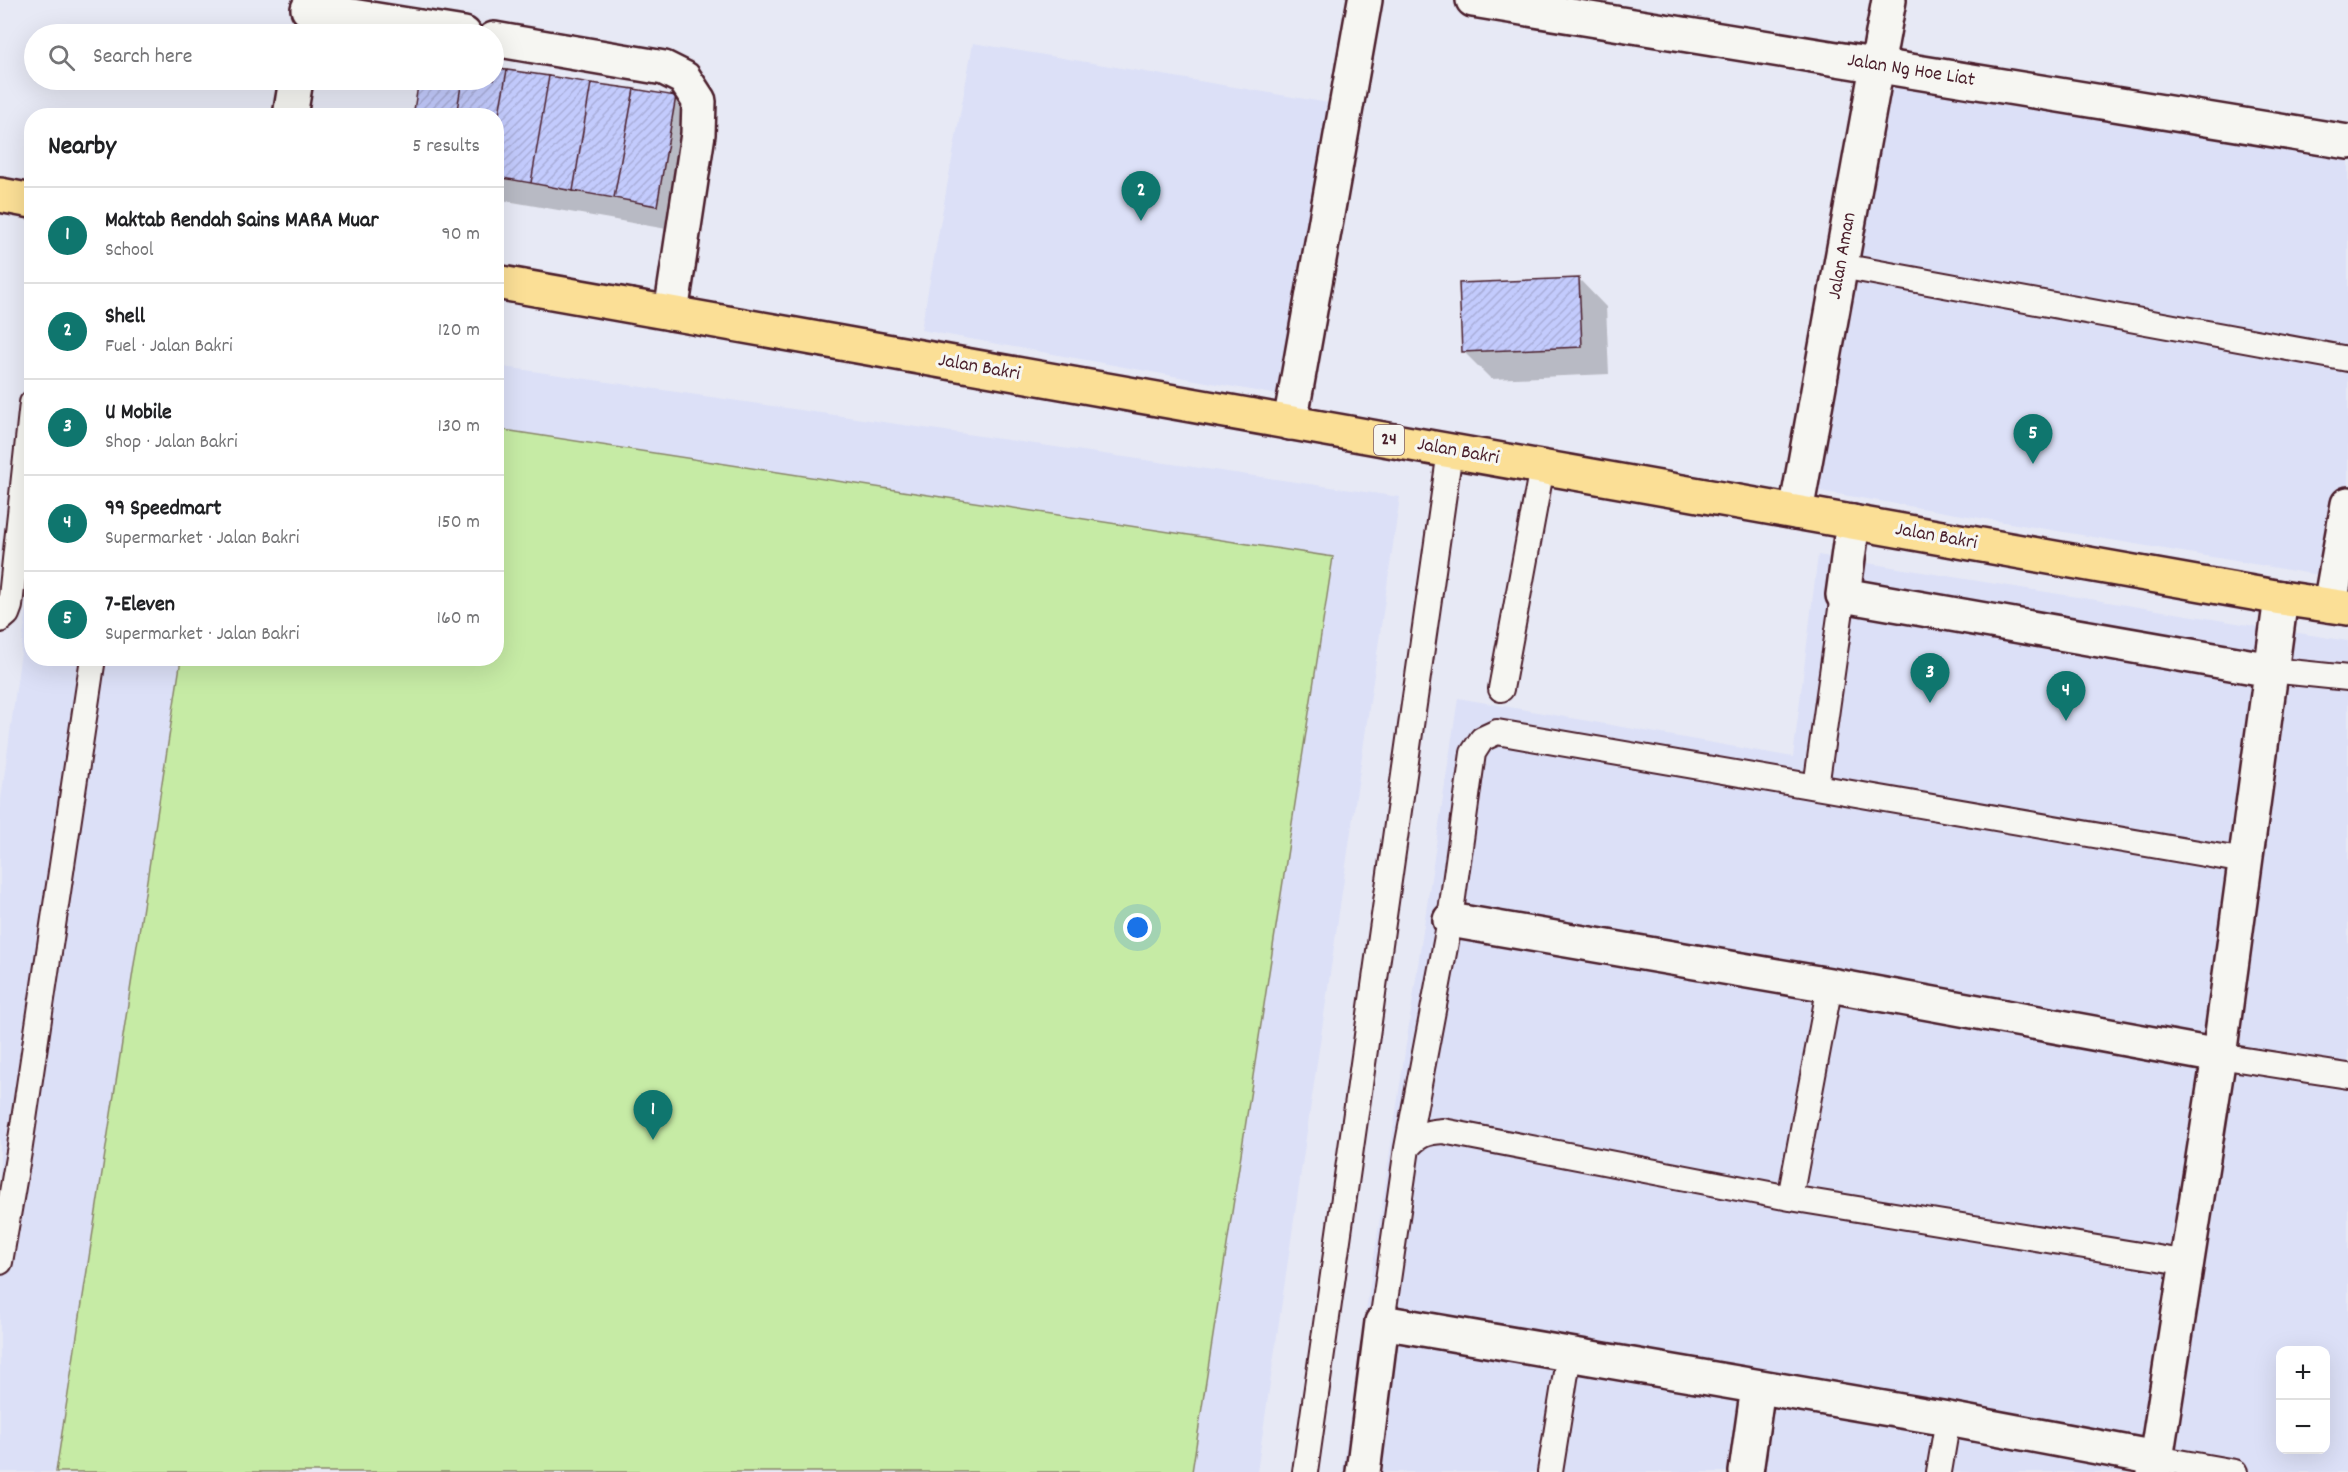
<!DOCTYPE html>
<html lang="en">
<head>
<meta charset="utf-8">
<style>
	body { margin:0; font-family:Dekko,sans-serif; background:#f2f2f2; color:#202124 }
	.controls { position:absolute; right:18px; bottom:18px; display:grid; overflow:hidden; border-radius:12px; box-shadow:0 6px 24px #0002 }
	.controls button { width:54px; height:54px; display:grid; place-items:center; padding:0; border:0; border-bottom:2px solid #e0e0e0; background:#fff; color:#202124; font:30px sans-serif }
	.you { position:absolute; left:1138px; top:928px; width:21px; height:21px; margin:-15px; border:4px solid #fff; border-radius:50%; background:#1a73e8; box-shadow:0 0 0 9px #1a73e833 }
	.badge { display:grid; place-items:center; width:39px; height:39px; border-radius:50%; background:#0f766e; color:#fff; font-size:20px; font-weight:700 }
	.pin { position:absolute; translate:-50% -50px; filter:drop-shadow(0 2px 3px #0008) }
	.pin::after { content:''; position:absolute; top:32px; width:21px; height:18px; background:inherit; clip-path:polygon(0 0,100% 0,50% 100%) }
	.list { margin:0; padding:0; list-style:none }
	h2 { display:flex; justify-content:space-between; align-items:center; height:78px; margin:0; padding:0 24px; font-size:26px }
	h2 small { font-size:20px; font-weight:400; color:#757577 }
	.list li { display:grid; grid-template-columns:39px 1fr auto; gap:18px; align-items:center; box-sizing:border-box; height:96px; padding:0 24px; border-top:2px solid #e0e0e0 }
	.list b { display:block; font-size:22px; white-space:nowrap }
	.list p { margin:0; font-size:20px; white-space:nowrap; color:#757577 }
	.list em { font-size:20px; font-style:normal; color:#757577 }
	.icon { flex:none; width:33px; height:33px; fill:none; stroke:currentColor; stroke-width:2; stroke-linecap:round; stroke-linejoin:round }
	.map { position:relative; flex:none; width:2348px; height:1472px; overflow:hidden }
	.search { position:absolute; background:#fff; box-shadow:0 6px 24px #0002; left:24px; top:24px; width:480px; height:66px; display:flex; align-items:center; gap:15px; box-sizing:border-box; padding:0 21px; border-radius:33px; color:#757577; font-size:22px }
	.panel { position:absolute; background:#fff; box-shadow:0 6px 24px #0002; left:24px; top:108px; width:480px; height:558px; border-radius:24px }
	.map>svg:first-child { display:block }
	.built { fill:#dce0f7; fill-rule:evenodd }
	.green { fill:#c6eba5; stroke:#888568; stroke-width:1.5 }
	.shadow { fill:#0003 }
	.building { fill:url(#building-hatch); stroke:#4a1f2b; stroke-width:1.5 }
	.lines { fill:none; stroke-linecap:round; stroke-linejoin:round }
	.lane-casing { stroke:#4a1f2b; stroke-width:28 }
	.street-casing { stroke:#4a1f2b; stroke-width:38 }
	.primary-casing { stroke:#4a1f2b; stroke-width:38 }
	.lane { stroke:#f6f6f2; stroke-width:24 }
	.street { stroke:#f6f6f2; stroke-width:33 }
	.primary { stroke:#fbdf96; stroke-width:33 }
	.labels { text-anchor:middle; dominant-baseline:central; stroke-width:6; stroke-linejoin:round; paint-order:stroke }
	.shield { fill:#f6f6f2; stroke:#7e6067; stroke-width:1.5 }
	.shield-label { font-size:18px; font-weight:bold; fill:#4a1f2b }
	.street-label { font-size:20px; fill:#4a1f2b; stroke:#f6f6f2 }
</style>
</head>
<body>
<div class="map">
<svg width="2348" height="1472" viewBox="0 0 2348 1472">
	<defs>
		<pattern id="building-hatch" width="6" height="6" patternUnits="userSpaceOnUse" patternTransform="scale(1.5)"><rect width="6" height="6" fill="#c3cbfd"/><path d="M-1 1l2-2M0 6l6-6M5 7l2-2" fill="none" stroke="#a9aed9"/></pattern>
	</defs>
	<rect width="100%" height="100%" fill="#e7e9f5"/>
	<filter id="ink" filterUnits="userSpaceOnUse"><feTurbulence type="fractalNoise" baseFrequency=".0167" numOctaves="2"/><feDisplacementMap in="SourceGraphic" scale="12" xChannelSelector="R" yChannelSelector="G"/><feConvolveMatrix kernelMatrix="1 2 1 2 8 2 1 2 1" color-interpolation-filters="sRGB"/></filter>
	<g filter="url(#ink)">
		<path class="built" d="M973,43L1329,103L1278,395L921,330Z
			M1860,76L2348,157V580L1784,485Z
			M497,366L1400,497L1257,1472H0V807L31,578L32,658H496Z
			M1818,555L2348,641V1472H1342L1458,698L1793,757ZM2280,1350H2326V1450H2280Z"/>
		<path class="green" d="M497,429L1333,557L1192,1472H56L181,659L496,658Z"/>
		<path class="shadow" d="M494,69L675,98L703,125L684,232L496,199V116H414L420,80H494Z
			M1579,279L1606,307L1609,374L1491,379L1463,351Z"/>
		<path class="building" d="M494,68L507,70L496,130V116H456L462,80H494Z
			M507,70L549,76L531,183L496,177V130Z
			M549,76L591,83L573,191L531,183Z
			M419,80H462L456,116H413Z
			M591,83L634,89L614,198L573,191Z
			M634,89L676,96L657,206L614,198Z
			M1579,278L1582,347L1462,352L1459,283Z"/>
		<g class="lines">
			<defs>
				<path id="lane" d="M1841,266L2348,359
					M0,620L7,614L10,606L32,403
					M2271,670L2348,678
					M1501,689L1542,467
					M1816,787L1843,595
					M2219,1056L2348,1076
					M1407,1148L1449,926L1473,753L1482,739L1497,732L2245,861
					M1790,1198L1830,985
					M0,1262L20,1146L93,658
					M1382,1322L1407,1148C1418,1135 1426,1132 1443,1131L1790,1198L2189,1263
					M2156,1458L2235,1472
					M1305,1472L1450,451
					M1550,1472L1569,1354
					M1939,1472L1948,1419"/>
				<path id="street" d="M1473,0L2348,142
					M308,9L464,34
					M494,39L664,68L684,78L699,101L698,134L671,313
					M290,116L296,80
					M1290,423L1365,0
					M1796,512L1889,0
					M1853,522L1843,595L2271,670
					M2330,605L2348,504
					M1450,920L1830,985L2219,1056
					M1363,1472L1382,1322L1948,1419L2156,1458
					M1746,1472L1758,1387
					M2154,1472L2219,1056L2281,598"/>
				<path id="primary" d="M0,195L32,201
					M496,282L2281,598L2348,608"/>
			</defs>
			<use href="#lane" class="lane-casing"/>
			<use href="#street" class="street-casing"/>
			<use href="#primary" class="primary-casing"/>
			<use href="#lane" class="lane"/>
			<use href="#street" class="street"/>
			<use href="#primary" class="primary"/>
		</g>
	</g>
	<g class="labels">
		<rect class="shield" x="1374" y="425" width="30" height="30" rx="4.5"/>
		<g class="shield-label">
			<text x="1389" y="440">24</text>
		</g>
		<g class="street-label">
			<text transform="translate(1911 71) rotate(9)">Jalan Ng Hoe Liat</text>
			<text transform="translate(1843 256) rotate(-80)">Jalan Aman</text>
			<text transform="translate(979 368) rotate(10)">Jalan Bakri</text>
			<text transform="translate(1458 452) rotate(10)">Jalan Bakri</text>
			<text transform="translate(1936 537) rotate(10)">Jalan Bakri</text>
		</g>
	</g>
</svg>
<div class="controls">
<button>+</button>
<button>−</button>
</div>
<div class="you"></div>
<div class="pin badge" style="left:653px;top:1140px">1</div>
<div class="pin badge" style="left:1141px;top:221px">2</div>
<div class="pin badge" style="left:1930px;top:703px">3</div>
<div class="pin badge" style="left:2066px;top:721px">4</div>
<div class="pin badge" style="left:2033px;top:464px">5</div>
<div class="search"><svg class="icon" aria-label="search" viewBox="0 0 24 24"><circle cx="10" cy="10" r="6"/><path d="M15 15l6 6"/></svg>Search here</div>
<section class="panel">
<h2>Nearby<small>5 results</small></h2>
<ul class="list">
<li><span class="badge">1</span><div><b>Maktab Rendah Sains MARA Muar</b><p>School</p></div><em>90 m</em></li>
<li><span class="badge">2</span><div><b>Shell</b><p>Fuel · Jalan Bakri</p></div><em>120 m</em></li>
<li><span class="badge">3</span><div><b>U Mobile</b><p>Shop · Jalan Bakri</p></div><em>130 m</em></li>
<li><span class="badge">4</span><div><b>99 Speedmart</b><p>Supermarket · Jalan Bakri</p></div><em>150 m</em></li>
<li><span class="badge">5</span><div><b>7-Eleven</b><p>Supermarket · Jalan Bakri</p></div><em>160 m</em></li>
</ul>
</section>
</div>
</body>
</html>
